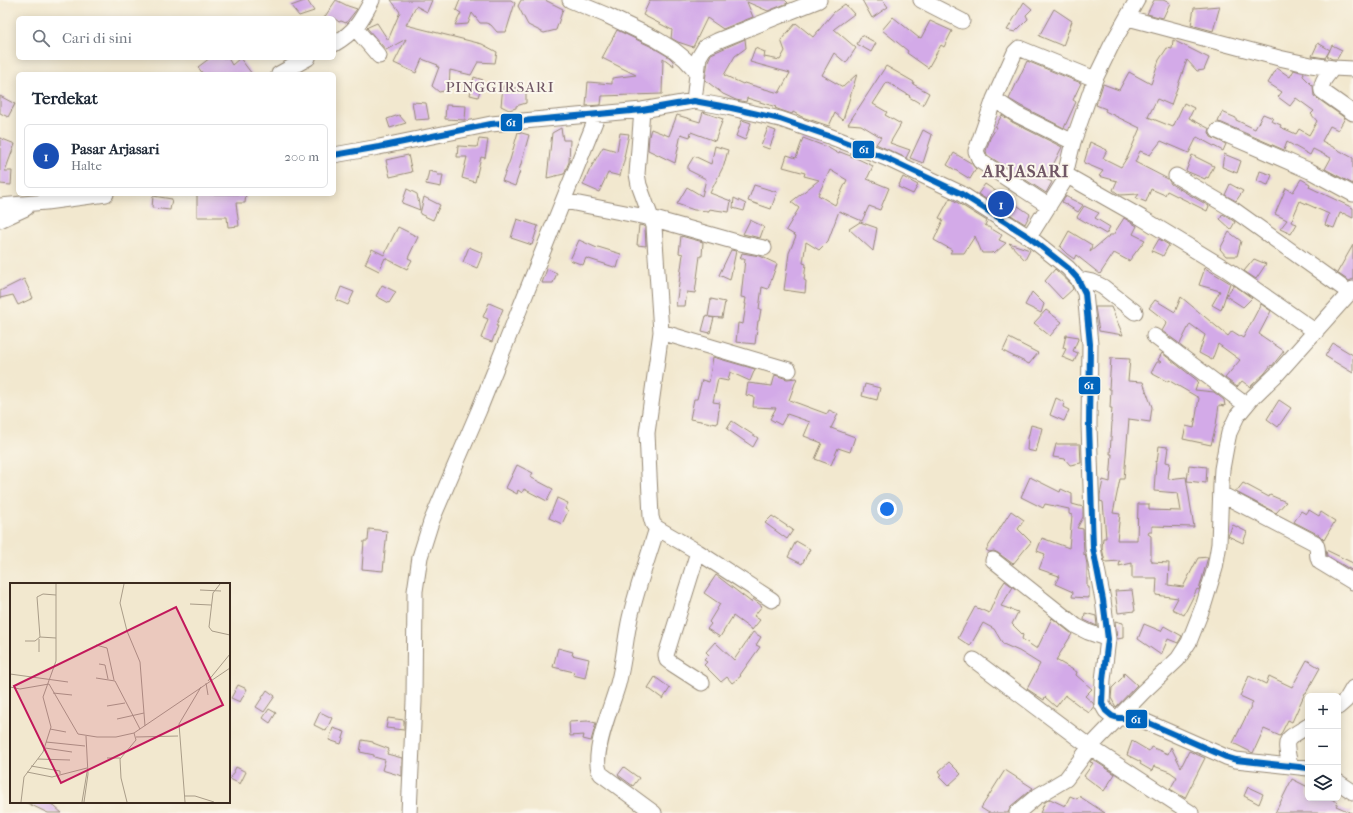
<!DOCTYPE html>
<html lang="id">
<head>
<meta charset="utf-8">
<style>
	body { margin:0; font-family:"IM FELL French Canon",serif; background:#f6f6f7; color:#1f2937 }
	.controls { position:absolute; right:12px; bottom:12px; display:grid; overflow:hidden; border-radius:6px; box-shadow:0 2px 10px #0003 }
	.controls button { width:36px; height:36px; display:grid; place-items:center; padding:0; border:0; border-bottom:1px solid #e0e1e3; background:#fff; color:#1f2937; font:20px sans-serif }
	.you { position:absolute; left:887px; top:509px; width:14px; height:14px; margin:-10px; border:3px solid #fff; border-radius:50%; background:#1a73e8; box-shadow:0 0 0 6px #1a73e833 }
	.badge { display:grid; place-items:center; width:26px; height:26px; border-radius:50%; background:#d93025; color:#fff; font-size:13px; font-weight:700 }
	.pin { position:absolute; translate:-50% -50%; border:2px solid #fff; box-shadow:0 1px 4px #0006 }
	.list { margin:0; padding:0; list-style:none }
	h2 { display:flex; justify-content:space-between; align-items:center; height:52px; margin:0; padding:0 16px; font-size:17px }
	h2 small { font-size:13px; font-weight:400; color:#747a83 }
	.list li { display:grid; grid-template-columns:26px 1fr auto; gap:12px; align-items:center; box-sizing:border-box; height:64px; margin:0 8px 8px; padding:0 8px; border:1px solid #e0e1e3; border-radius:6px }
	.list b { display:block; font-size:15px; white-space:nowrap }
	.list p { margin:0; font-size:13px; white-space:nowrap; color:#747a83 }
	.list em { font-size:13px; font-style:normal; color:#747a83 }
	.icon { flex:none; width:22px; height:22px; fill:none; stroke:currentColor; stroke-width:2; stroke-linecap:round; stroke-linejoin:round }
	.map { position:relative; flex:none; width:1353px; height:813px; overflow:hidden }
	.search { position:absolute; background:#fff; box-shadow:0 2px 10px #0003; left:16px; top:16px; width:320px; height:44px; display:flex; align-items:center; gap:10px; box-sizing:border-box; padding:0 14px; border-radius:6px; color:#747a83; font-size:15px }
	.panel { position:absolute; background:#fff; box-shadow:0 2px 10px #0003; left:16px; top:72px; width:320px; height:124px; border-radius:6px }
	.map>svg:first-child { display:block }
	.building { fill:#d3aae8; fill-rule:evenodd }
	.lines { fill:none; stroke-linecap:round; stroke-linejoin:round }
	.minor-casing { stroke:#968976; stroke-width:17 }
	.minor { stroke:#fff; stroke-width:15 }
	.bus-1-casing { stroke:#fbf7ec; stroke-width:9 }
	.bus-1 { stroke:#0065bd; stroke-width:6 }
	.labels { text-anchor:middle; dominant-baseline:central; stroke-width:4; stroke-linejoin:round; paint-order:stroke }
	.quarter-label { font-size:15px; letter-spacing:1px; fill:#705765; stroke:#fbf7ec }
	.district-label { font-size:17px; font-weight:bold; letter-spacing:1px; fill:#705765; stroke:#fbf7ec }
	.inset-road { fill:none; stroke:#a99c88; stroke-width:1 }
	.view { fill:#c2185b; fill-opacity:0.15; stroke:#c2185b; stroke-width:2 }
	.inset-edge { fill:none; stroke:#3b2a1e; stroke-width:2 }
	.line-badge { stroke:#fbf7ec; stroke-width:1.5 }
	.badge-label { font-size:11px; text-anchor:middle; font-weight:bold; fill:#fff }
</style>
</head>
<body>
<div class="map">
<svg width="1353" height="813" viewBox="0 0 1353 813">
	<rect width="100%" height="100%" fill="#fbf7ec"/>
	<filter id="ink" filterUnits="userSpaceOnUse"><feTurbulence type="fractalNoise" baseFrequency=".025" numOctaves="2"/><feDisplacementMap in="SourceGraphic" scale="8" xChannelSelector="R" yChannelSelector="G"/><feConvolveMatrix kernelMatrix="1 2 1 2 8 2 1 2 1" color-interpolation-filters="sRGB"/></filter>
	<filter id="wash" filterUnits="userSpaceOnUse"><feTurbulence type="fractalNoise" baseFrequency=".012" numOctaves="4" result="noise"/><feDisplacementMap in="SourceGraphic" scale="16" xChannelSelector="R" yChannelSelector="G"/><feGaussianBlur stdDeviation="0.9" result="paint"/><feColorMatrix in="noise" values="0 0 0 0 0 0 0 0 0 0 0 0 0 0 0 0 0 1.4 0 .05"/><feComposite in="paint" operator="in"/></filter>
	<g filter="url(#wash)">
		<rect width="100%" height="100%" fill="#f2e8cf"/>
		<g id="blocks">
			<path class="building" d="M307,0L314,11L299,16L291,6Z
				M336,0L348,6L357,9L346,23L341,21L339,22L334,18H324Z
				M391,0H432L427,12L416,6L406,25L482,44L497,52L495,63L478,62L471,75L450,70L449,90L439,92L432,86L439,67H437L438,65L422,59L416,73L394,63L406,39L386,50L367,28L368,27L377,23L388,40L400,12Z
				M460,0H511L515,3L506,32H497L491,25L486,23H480L472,13L468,24L455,25L461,13L456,10Z
				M521,0H545L563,9L556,30L544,33L528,25L518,6Z
				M650,0H785L788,3L768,11L747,2L753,17L723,29L707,18L693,47L678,42L671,38L672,30L643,15Z
				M862,0H883L888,7L872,18Z
				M1154,0H1163L1170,3L1163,18L1147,14Z
				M1024,2L1032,9L1026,15L1028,19L1015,32L1007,30Z
				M845,4L854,14L834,29L856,48L846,63L834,53L822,75L843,87L857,74L843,120L835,113L829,126L802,117L793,112L792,114L780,110L775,108L776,107L747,98L746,102L736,100L723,94L705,80L708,61L711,54L745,39L746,48L735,56L724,75L743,84L744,83L779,93L790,73L750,62L755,48L765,52L764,57L780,60L785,51L781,40L796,23L813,37L834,12Z
				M1220,6L1213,31L1191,25L1194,8Z
				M1054,9L1072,21L1063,46L1039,36Z
				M893,17L919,38V37L921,38L930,21L952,31L944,47L941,45L928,68L907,53L908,51L882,30Z
				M617,30L652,47L669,57L673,61L674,66L663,58L662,94L602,96L601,105L586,106L588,82L612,84V78L636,75L602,58Z
				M862,35L876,43L871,52L857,44Z
				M1173,40L1209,58L1204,70L1197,71L1187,60L1171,105L1157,99L1148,117L1173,127L1184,103L1194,108L1189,118L1210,129L1209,132L1211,137L1226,144L1223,151L1197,137L1189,153L1161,141L1150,155L1140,151L1135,162L1168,179L1171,184L1209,206L1207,211L1167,191L1165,195L1151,189L1146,202L1136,198L1139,194L1120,195L1113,190L1117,181L1099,176L1103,171L1084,163L1090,142L1107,150L1103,158L1121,167L1128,156L1140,128L1105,111L1106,109L1096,105L1103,84L1119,90L1129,72L1151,84L1159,60L1167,48L1172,49Z
				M1318,43L1330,50L1325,58L1312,56Z
				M1332,45L1342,50L1337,59H1332L1327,56Z
				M210,58H228L232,65L240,58L252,74H203L198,67Z
				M1027,61L1081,83L1073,100L1076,102L1064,128L1021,106L1009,99Z
				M886,66L914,82L913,84L929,93L923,105L909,97L910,96L887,82L873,104L887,112L885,115L901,124L890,143L910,150L906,158L876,144L881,137L861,125L848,124Z
				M1277,68L1290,77L1294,70L1304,73L1303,76L1313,86L1314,96L1345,118L1338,130L1330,126L1322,141L1353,158V184L1325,169L1331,158L1313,149L1310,155L1287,142L1284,150L1222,123L1218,122L1222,112L1236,118V120L1255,129L1263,114L1273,118L1271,121L1281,125L1280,127L1296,134L1299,129L1309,135L1317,121L1311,114L1314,111L1296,98L1290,106L1278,97L1282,92L1268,83Z
				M474,77L483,80L478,97L470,95Z
				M503,86L526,90V103L516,106V108L509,110L501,106Z
				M0,96L15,104L8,117L0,113Z
				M412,102L426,103L429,119L415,120Z
				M446,105L466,106L465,120L445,119Z
				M703,112L723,119L715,141L691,132L690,137L681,134L675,163L648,150L649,136L651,129L669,136L677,115L700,122Z
				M399,115L406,123L390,128L387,119Z
				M1002,115L1012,122L1062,147L1046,179L1052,182L1046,193L987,155L986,151L990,138L997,127H995Z
				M742,120L751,123L745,140L736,136Z
				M561,128L563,140H570L569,162L564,174L547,178L552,133Z
				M768,128L776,131L769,149L761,146Z
				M923,130L932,135L923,163L910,158Z
				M518,132L529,135L519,171H520L515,186L502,181L510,160Z
				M620,133L629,134L624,157H625L620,176L608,173L599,192L583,185L590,169L603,147L617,151Z
				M0,138L15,144L5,171H12L11,185L0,184Z
				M803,138L827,147L839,154L840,152L856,158L873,166L867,179L889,188L880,210L869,206L862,221L839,211L828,241L819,250L806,242L803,263L806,264L804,280L806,281L805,293L784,290L789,253L796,236L786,230L799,208L791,202L819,180L804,176L805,173L783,167L787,155L796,158ZM830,170L847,180L835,205L818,195Z
				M479,139L488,140L485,158L481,157L475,182L462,178L467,157H457L458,146L477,147Z
				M715,146L728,150L724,165L710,193L731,201L729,212L709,209V211L694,210L677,204L687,187L702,196L706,179L688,170V166L694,156L711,164Z
				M954,153L971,163L976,169L970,179L947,165Z
				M1224,154L1241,161L1237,173L1222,167Z
				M408,155L412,172L390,177L386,160Z
				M1192,155L1214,166L1208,178L1206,177L1205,179L1186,171Z
				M429,171L437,173L438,175H443L441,187L426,184Z
				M1260,171L1272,175L1268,185L1257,181Z
				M903,177L918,185L913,194L898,187Z
				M1301,179L1310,184L1309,187L1353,208V218L1343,213V214L1340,213L1334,228L1325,225L1329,214L1300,201L1291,222L1297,224L1291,234L1280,229L1287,220L1275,214L1286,188L1293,192Z
				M985,184L1030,214L1025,224L978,194Z
				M1230,184L1243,191L1236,201L1225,195Z
				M754,185L777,192L771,209L748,201Z
				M407,189L417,194L420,210L402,203Z
				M197,194H246L245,203H236L239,226L228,227L227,217H197Z
				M153,196L172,199L170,210L152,208Z
				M1065,196L1083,205L1078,212L1062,202Z
				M424,197L440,205L433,220L420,214Z
				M734,198L746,204L744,211L733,208Z
				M950,198L987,221L985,225L1002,235L999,240L1006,243L994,254L992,252V253H982L975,236L964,253H950L952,250L934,240L943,220L939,218Z
				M1084,206L1099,213L1095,218L1110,227L1106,234L1077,217Z
				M1223,214L1235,222L1231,229L1220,219Z
				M1124,218L1137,226L1133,234L1145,240L1129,261L1114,253L1100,274L1076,255L1074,259L1067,254L1060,247L1069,231L1092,245L1090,252L1110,235H1113Z
				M517,219L538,226L532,245L511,238Z
				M750,220L764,227L760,238L743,234Z
				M860,222L877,228L873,251L849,229Z
				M639,225L644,226L645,228L646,246L637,245Z
				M398,227L418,237L408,258L412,260L407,269L385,258L379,271L365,264L372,249L384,255Z
				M1229,232L1241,241L1237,256H1226L1220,249Z
				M681,236L703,242L702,256H700L695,293L687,292L685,306H676L683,254L679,253Z
				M1159,239L1169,245L1163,256L1152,251Z
				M579,240L597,248L598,247L621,254L617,268L586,258L583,265L570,260Z
				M1009,243L1030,250L1025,260Z
				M1353,245V279L1349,281L1337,273Z
				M469,247L483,253L477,268L463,262Z
				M731,250L736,251L730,280L719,275Z
				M742,253L760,256L777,264L768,289L762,287L759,309H761L759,321H758L755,344L736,342L738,323L743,324L746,304H745L746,298L741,297L745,259H740Z
				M1254,259L1266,264L1256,279L1244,271Z
				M1205,268L1230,283L1221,310L1212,305L1220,291L1199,285Z
				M547,269L557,273L553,283H542Z
				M1055,269L1071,284L1073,289L1062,299L1045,281Z
				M24,279L33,298L18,305L13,295L0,298V291Z
				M382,285L396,292L389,303L376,296Z
				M1234,285L1252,298L1243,307L1226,296Z
				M341,287L354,292L348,305L336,300Z
				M1032,292L1044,304L1041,313L1025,305Z
				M1181,297L1228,336L1232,331L1243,338L1261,304L1271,311L1259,334L1284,351L1272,366L1271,365L1265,373L1250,387L1242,381L1237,387L1225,378L1240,360L1218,344L1212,360L1199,353L1205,335L1190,324L1180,344L1162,331L1167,322L1149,308L1155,300L1175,312Z
				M711,299L725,302L722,318L709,317L714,318L710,333L702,331L706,316L708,317Z
				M489,303L503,309L496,326H498L492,342L481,338L488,319L483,317Z
				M1095,307H1111L1123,335L1099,331Z
				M1046,310L1062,322L1050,336L1034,323Z
				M1066,335L1079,337L1073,351L1078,353L1074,362L1062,357L1066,349L1063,348Z
				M1009,338L1038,353L1029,364L1003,351Z
				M1333,343L1353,355V373L1325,356Z
				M1162,353L1198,381L1195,390L1214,392L1224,400L1225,406L1219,405L1216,425L1211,445L1183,439L1186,426L1194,428L1199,398L1168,380V382L1151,373L1157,362H1161L1158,360Z
				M713,357L755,369L750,381L730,372L728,381L718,379L713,402L720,403L717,424L690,419L694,399H697L702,380L709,382Z
				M1111,358L1130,359L1128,381L1143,382L1152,407L1150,422L1129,419L1124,479H1120L1113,513L1120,514L1117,540H1137L1138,504H1149V510L1181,511L1178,493L1154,491L1156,461L1157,462L1159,446L1168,447L1166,462L1170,463L1168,479L1186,477L1194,527L1152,526V532H1149L1148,534L1151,536V560H1152V562L1169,563L1168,585L1183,587L1198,558L1208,557L1199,590L1197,589L1184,615L1172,609L1178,598L1156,595L1157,578H1132V563L1119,566L1120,561L1105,562L1102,548L1103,538H1106L1103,502L1100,501V495L1103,480L1110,482L1112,454H1110L1112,422L1111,421L1112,408H1110L1111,389H1109Z
				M775,375L787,379L797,378L789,400L827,414L829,410L838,414L831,428L855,437L850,452L838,448L831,465L815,459L822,443L804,436L810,422L787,414L781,425L770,419L776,408L753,407L754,397L746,395L748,383L772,386Z
				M865,384L880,388L877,400L862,396Z
				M1056,398L1064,402L1063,407L1069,410L1064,421L1050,415Z
				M1279,400L1291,408L1278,427L1267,419Z
				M732,421L758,438L753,447L727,429Z
				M1031,425L1042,428L1036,452L1027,450L1028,438Z
				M1056,444H1080L1081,463L1070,465L1065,459L1053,457Z
				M517,465L533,473L530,477L553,489L547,501L524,489L522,493L518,490L517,494L506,488Z
				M1189,465L1207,467L1206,483L1187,481Z
				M1030,477L1060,492L1061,489L1072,494V504L1083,507V517L1077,528L1083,529L1084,555L1085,554L1087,564V587H1089V598L1072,597L1073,592L1055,584L1059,576L1039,569L1045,554L1037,551L1042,538L1069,548L1072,515L1069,514V509L1045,504L1043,508L1021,497Z
				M1243,483L1269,497L1270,495L1286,502L1276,513L1236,492Z
				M557,498L568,503L565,509L568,511L562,524L549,518Z
				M1309,510L1319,516L1321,512L1335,521L1324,540L1319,535L1294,522L1301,511L1306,514Z
				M1011,511L1024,520L1018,529L1031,542L1013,564L998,553L994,551L989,552L986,550Z
				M772,516L793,530L787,539L765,523Z
				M1233,525L1247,532L1243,543L1228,536Z
				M369,529L387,531L383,571L362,569L364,541H368Z
				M796,541L810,549L802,564L788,557Z
				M1326,550L1353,563V571L1327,556Z
				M716,575L751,602L753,599L762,606L754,616L760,620L752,630L733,616L720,637L707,629L711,624L709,622L720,604L704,593Z
				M1005,581L1013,587L1001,606L1018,612L1012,624L1023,635L1022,639L1037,649L1052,618L1072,634L1056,660L1077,672L1076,675L1092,689L1085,696L1093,703L1094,706L1089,713L1065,695L1056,707L1045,697L1044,700L1027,689L1040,664L1019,651L1003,644L994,629L983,623L970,646L958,638L975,607L989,613L999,590Z
				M1132,590L1135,611L1118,613L1115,591Z
				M1085,613L1096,616L1097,626L1084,620Z
				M1115,621L1123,623V638L1117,639Z
				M1144,624L1161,631L1164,626L1182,636L1178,643L1168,639L1161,655L1138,639Z
				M753,632L761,637L756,645L760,647L740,675L741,676L732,683L727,677L721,682L704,665L707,662L704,660L709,655L706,652L715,642L734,660Z
				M558,648L573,652L572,655L589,659L585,678L573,675L574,672L553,667Z
				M1307,660L1320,668L1306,693H1305L1292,722L1288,720L1280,736L1264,729L1253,753L1233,743L1253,702L1240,696L1249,676L1266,684L1269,676L1292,687Z
				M1124,673L1137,685L1116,707L1111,698L1112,688L1123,677Z
				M655,677L670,688L663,699L648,688Z
				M238,685L247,689L240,702L231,698Z
				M267,690L275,696L264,712L256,707Z
				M269,709L276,713L270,723L263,718Z
				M320,712L332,718L326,731L314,725Z
				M388,718L404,720V730L386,728Z
				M588,721L596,723L591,741L583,739L584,735L570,736L569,722Z
				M333,728L345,732L341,744L329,740Z
				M362,740L373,742V743L389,749L387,754L402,758V776L382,770L385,760L374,757V755L360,752Z
				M1132,741L1149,751L1151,747L1168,754L1171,747L1181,767L1189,751L1205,758L1185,798L1170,789L1177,777L1170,772L1154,766L1152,771L1140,764L1141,762L1127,755Z
				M1092,759L1115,774L1104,791L1084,776L1093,763L1090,762Z
				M949,762L961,774L948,786L939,777L942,775L939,771Z
				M236,767L246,772L240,784L230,779Z
				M624,767L639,778L633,786L618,775Z
				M1005,770L1033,788L1011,806L1008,813H989L981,808Z
				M1292,779L1308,787V798H1330L1338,803L1336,806L1352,813H1275Z
				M1248,787L1263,794L1259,804L1244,796Z
				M1070,796L1077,799L1079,796L1105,813H1040L1045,802L1050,799L1065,806Z
				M25,802H49L62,813H48Z"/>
		</g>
	</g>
	<g filter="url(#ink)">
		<use href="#blocks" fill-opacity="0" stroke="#968976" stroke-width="1"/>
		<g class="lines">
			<defs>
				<path id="minor" d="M570,0L606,15L656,39L674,50L685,59L697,72
					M921,0L962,21
					M1128,18L1279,58L1311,65L1333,68L1353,69
					M355,28L379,56
					M334,44C355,32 361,21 372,0
					M1333,68C1328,75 1320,81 1322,91L1353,113
					M279,74L308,58
					M994,99L1016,114L1073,142
					M694,101L699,57L705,47L717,41L819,0
					M642,110L637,174L639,185L654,226L661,332L647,433L651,517L653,524L657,528L698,552L772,600
					M1218,131L1310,171L1353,194
					M334,155L379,147L491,124L642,110L694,101L727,107L780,119L829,136L886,158L960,193L1029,237L1068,268L1078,279L1085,293L1090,344L1089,425L1093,548L1103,600L1108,639L1103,680L1102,704L1106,711L1112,716L1118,718H1130L1142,720L1226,757L1236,760L1308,768
					M1066,175L1142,218L1226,269L1316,332
					M1176,176L1234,210L1350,293
					M564,201L651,218L740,243L764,248
					M0,206L46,202L106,194
					M1049,206L980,161L976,151L994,99L1015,52L1019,48L1095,79
					M0,220L26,208
					M1029,237L1063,183L1073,142L1095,79L1111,46L1137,0
					M1078,279L1093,282L1103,287L1135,312
					M661,332L789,370
					M1154,336L1246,405
					M1221,494L1315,543C1320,549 1315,555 1320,562L1353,582
					M698,552L666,655L667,660L671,663L702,683
					M993,560L1076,626L1088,632L1108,639
					M974,660L1090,747L1191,813
					M1338,707L1346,700L1353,688
					M1290,765C1284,737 1284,741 1308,726
					M1338,782L1353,792
					M409,813L414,701L415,591L420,557L431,522L479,410L598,114
					M654,813L601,774C589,758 613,703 618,684C624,662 625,640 630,618C637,588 648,558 657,528
					M1017,813L1036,797L1066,779L1090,747L1143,692L1178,659L1189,642L1204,604L1215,568L1219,544L1221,484L1222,469L1226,447L1229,433L1237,416L1252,398L1278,373L1353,289"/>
			</defs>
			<use href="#minor" class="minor-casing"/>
			<use href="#minor" class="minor"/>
			<defs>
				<path id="bus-1" d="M334,155L379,147L491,124L642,110L694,101L727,107L780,119L829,136L886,158L960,193L1029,237L1068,268L1078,279L1085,293L1090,344L1089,425L1093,548L1103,600L1108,639L1103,680L1102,704L1106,711L1112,716L1118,718H1130L1142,720L1226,757L1236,760L1308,768"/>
			</defs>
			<use href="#bus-1" class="bus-1-casing"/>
			<use href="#bus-1" class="bus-1"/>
		</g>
	</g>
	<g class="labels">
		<g class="quarter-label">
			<text x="500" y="87">PINGGIRSARI</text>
		</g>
		<g class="district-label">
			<text x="1026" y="171">ARJASARI</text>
		</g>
	</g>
	<g transform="translate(10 583)">
		<rect width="220" height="220" fill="#f2e8cf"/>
		<path class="inset-road" d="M114,1L110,20L117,48L130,79L135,143M210,1L203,10L199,44L202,48L220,52M190,7L211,8M46,12L33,11L27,14L30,54L46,55M180,21L201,22M15,58H25L30,54M86,62L97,65L104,97M29,69V56M89,81L95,82L98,96M0,91L58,99M86,95L105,98L130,146M198,98L220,71M196,100L198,112M0,104L10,106L39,101L68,151L87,154H106L124,150L220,85M43,110L62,112M97,123L115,120M107,136L134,130M40,146L56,149M126,154L168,153M36,159L75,163M35,165L62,169M97,175H110M28,176L60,177M21,183L50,188V191M17,189L42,194L77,185M175,213H185L204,219M11,219L14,194L33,169L41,144L33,114L46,78V1M72,219L77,189M74,219L78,191L76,153M117,219L111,195L110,176L126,157L124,150M175,219L169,141L191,104"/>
		<path class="view" d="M166,24L213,122L51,200L4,103Z"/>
		<rect width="220" height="220" class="inset-edge"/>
	</g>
	<g class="line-badge">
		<rect x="500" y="113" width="23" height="19" rx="4" fill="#0065bd"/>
		<rect x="852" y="140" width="23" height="19" rx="4" fill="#0065bd"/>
		<rect x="1078" y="376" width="23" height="19" rx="4" fill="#0065bd"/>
		<rect x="1125" y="709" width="23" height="20" rx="4" fill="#0065bd"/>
	</g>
	<g class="badge-label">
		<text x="511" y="126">61</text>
		<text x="864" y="153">61</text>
		<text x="1089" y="389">61</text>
		<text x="1136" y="723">61</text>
	</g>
</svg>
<div class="controls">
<button>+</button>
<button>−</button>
<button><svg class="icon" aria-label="layers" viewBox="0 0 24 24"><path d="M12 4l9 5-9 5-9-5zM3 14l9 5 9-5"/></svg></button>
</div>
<div class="you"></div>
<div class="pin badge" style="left:1001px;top:204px;background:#1a4fb4">1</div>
<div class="search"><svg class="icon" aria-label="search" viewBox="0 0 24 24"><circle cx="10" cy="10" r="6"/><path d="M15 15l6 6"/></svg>Cari di sini</div>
<section class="panel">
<h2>Terdekat<small></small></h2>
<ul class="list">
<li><span class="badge" style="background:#1a4fb4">1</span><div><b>Pasar Arjasari</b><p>Halte</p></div><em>200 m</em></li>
</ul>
</section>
</div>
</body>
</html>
